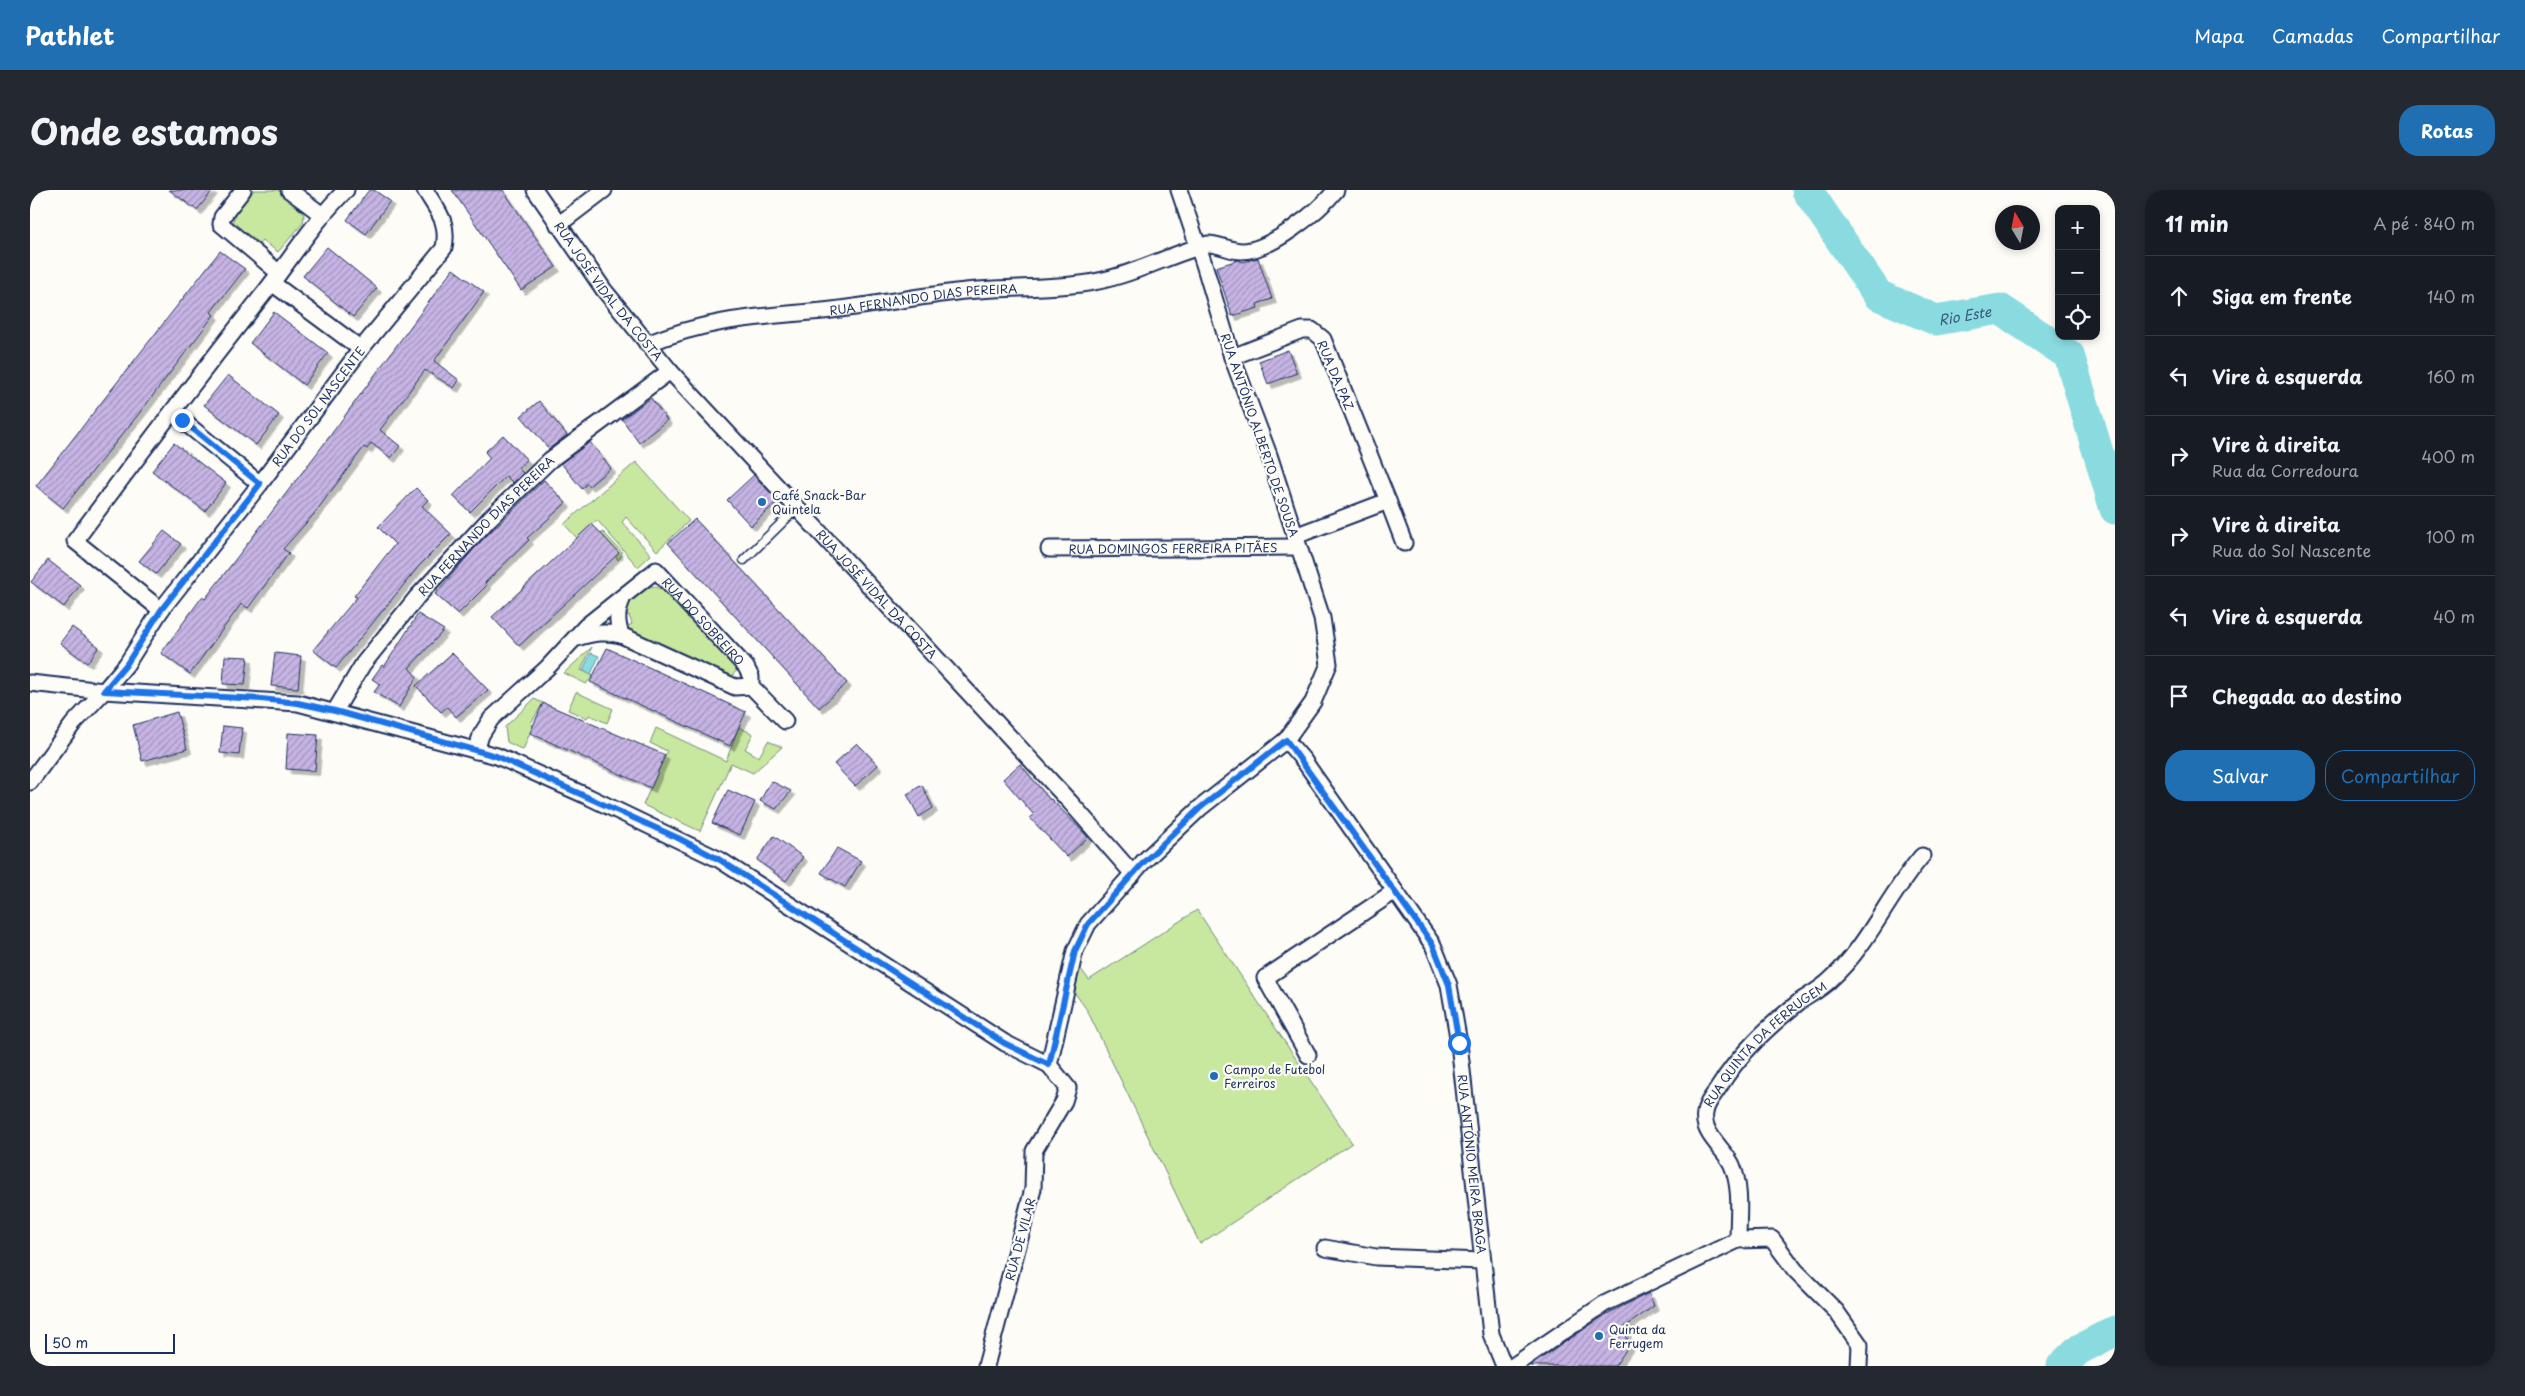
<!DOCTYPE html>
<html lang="pt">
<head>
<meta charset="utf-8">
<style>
	body { margin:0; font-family:"Playpen Sans",sans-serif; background:#242831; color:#f1f3f6 }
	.controls { position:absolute; right:15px; top:15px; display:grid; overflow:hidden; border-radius:10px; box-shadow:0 2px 8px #0003 }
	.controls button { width:45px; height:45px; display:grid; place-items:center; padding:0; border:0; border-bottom:1px solid #363941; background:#171b24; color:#f1f3f6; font:25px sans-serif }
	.compass { position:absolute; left:1965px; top:15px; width:45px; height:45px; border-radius:50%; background:#171b24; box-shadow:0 2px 8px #0003; rotate:350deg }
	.scale { position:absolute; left:15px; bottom:12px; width:130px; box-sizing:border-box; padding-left:5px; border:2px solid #1b2f5e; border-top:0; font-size:14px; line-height:18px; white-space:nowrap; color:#1b2f5e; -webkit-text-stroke:4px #fdfcf7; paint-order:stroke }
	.stop { position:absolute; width:15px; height:15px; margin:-11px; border:4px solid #1a73e8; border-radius:50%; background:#fff }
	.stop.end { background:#1a73e8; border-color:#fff; box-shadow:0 1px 5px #0008 }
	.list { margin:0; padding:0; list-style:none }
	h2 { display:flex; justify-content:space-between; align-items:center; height:65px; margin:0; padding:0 20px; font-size:21px }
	h2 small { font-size:16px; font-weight:400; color:#9ea1a6 }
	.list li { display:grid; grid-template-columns:32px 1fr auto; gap:15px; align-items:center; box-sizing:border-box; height:80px; padding:0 20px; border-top:1px solid #363941 }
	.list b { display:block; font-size:19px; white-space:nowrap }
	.list p { margin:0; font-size:16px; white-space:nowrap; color:#9ea1a6 }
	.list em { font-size:16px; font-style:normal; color:#9ea1a6 }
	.actions { display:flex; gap:10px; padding:15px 20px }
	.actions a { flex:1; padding:11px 0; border:1px solid #1f6fb2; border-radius:20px; text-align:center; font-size:18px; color:#1f6fb2 }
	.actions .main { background:#1f6fb2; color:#fff }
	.icon { flex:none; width:28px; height:28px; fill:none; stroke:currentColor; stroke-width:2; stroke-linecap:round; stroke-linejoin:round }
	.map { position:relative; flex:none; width:2085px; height:1176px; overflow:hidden; border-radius:20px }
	header { display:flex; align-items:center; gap:30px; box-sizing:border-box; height:70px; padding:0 25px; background:#1f6fb2; color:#fff }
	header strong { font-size:24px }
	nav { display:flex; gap:28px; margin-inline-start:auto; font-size:18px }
	.intro { display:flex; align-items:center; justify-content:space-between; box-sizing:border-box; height:120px; padding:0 30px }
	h1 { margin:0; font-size:35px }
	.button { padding:12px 22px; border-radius:20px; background:#1f6fb2; color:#fff; font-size:18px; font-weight:700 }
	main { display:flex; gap:30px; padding:0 30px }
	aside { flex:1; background:#171b24; border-radius:20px; box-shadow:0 2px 8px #0003 }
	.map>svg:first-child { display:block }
	.grass { fill:#c8e79f; stroke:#728b7e }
	.water { fill:#89dbe0; stroke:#5d96ac }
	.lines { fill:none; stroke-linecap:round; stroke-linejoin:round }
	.river { stroke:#89dbe0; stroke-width:31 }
	.building { fill:url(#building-hatch); stroke:#1b2f5e; filter:url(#shadow) }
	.service-casing { stroke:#1b2f5e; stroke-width:11 }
	.minor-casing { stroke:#1b2f5e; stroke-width:19 }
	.service { stroke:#fdfcf7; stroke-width:8 }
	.minor { stroke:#fdfcf7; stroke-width:15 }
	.route { stroke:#1a73e8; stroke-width:6 }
	.poi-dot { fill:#1f6fb2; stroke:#fdfcf7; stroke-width:2 }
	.labels { text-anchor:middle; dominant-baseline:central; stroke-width:4.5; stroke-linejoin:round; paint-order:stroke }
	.street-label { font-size:12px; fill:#1b2f5e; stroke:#fdfcf7 }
	.poi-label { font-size:12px; fill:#1b2f5e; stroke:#fdfcf7; text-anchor:start }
	.water-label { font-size:14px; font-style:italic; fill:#365a7e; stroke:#fdfcf7 }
</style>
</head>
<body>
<header>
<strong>Pathlet</strong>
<nav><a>Mapa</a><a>Camadas</a><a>Compartilhar</a></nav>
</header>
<div class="intro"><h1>Onde estamos</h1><a class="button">Rotas</a></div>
<main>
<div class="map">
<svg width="2085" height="1176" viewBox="0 0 2085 1176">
	<defs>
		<pattern id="building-hatch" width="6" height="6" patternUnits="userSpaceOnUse" patternTransform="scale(1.25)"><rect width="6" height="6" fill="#c7b4e4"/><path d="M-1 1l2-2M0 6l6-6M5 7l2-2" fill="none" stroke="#a193bc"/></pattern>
		<filter id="shadow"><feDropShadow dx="4.5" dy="4.5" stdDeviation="0" flood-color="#0004"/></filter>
	</defs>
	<rect width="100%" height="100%" fill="#fdfcf7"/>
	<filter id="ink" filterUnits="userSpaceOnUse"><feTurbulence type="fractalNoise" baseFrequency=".02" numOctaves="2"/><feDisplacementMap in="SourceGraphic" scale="10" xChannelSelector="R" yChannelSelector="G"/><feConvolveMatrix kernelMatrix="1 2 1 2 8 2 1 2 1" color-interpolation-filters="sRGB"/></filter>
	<g filter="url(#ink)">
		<path class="grass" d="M224,0H248L272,20L274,26L273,33L248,62L232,50L228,55L207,38L203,31L205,24Z
			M606,272L659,331L627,361L596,327L592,332L621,365L608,377L567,330L547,348L534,334Z
			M573,342L591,361L592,366L588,370L571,344Z
			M622,396L638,401L706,474L707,480L703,485L697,487L599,442L597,437L602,434L599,425L593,427C595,412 607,400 622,396Z
			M562,457L551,480L563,486L556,494L534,483Z
			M546,502L583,519L577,533L559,525L557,528L538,520Z
			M504,509L513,513L501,533L503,535L493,560L477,552L475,537Z
			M709,537L723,544L715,559L729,567L738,551L752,557L723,583L701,573L670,641L613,615L637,561L620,553L626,538L696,571Z
			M1167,720L1322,953L1170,1054L1057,820L1042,799L1051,779L1059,790Z"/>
		<path class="water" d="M561,463L569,466L561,484L553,480Z"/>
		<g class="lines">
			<g class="river">
				<path id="s1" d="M1777,0L1848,105L1906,130L1970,119L2039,165L2085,319"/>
				<path d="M2032,1176L2048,1160L2085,1141"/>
			</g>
		</g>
		<path class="building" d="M139,0H183L167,20Z
			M339,0H344L360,11L336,44L317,30Z
			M422,0H473L526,77L491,100Z
			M297,57L347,98L323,127L273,86Z
			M190,61L215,79L181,122L184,125L111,221L33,318L6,296Z
			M1228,68L1242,109L1227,114L1228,118L1202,126L1186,77L1208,70L1213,72Z
			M423,79L454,102L404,171L429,190L424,198L395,180L350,240L370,256L361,268L341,253L337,259L334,257L284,324L253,359L259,363L218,418L211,414L160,484L131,463L172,407L175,409L294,254Z
			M244,122L298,163L274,195L220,153Z
			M1258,160L1267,183L1238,194L1229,171Z
			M198,185L249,225L226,255L174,215Z
			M621,208L637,230L609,253L592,229Z
			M509,211L537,245L519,259L491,226Z
			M473,245L497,270L488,278L493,283L483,293L476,286L440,322L423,306L460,268L455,262Z
			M560,252L581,278L559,296L557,293L552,299L531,273Z
			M144,253L196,293L175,321L122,281Z
			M724,285L748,311L721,336L697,310Z
			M514,290L536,313L497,348L499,350L455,393L457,395L428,424L405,404L450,352Z
			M386,298L398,310L392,316L421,344L389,376L306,478L283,460L327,407L324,406L365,354L348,337Z
			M665,329L817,493L789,518L638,353Z
			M562,334L589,363L489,456L462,427Z
			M134,341L151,354L126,384L109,371Z
			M18,370L50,395L34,417L1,392Z
			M388,424L414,440L379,478L387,487L369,517L344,502L350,494L342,489L352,475L354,477Z
			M42,437L69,457L57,473L30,453Z
			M577,458L716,522L700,556L560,492Z
			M245,463L271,466L268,498L241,496Z
			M422,463L458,500L426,527L417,517L411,522L386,496Z
			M195,466L218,467L215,495L193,494Z
			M513,513L635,565L621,598L500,543Z
			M147,522L157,559L112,571L103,535Z
			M193,536L212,538L209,565L190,563Z
			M258,543L288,545L285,581L256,579Z
			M827,553L848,575L825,596L804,574Z
			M990,574L1020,610L1021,609L1058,647L1037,667L1000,628L1004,625L973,589Z
			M741,591L761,601L746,619L730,611Z
			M892,595L903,618L889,627L877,604Z
			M698,600L725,612L710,645L682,633Z
			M744,646L773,667L756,691L727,670Z
			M807,658L831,671L815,697L791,683Z
			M1619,1103L1624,1116L1596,1136L1598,1157L1585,1176H1500L1575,1125Z"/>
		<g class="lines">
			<defs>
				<path id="service" d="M714,370L767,318"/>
				<g id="minor">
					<path d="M213,0L192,27L191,34L249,83"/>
					<path d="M259,0L291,24"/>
					<path id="s2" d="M505,0L574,100L640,181L1040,612L1103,684"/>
					<path d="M528,35L574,0"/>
					<path d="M242,93L331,159"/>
					<path id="s3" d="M617,154C682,127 734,127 802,120C844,115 885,107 926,102C968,97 1010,99 1051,94C1096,89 1135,66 1178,54C1190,54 1200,61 1212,61C1240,61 1289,21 1306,0"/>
					<path d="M1202,167L1272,140H1282L1293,149L1358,311"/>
					<path d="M142,222L230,294"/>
					<path d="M1265,346L1358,311L1374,353"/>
					<path id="s4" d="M1019,359L1268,357"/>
					<path d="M131,420L45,351C106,269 168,187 231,107C260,71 283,32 316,0"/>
					<path d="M591,445C586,430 587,421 593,407"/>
					<path d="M547,448C563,443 575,441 591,445L705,497L721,496"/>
					<path d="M0,493L74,501L268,513L467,566L559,607L690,670L975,853L1019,875L1038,898L1034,911L1004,961L1003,999L956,1176"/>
					<path id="s5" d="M305,521L333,474L387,407L460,328L520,270L640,181"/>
					<path id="s6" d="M1256,550L1274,571L1403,755L1419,795L1429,853L1461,1144L1474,1176"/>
					<path id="s7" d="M446,561L451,545L461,529L517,478L556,436L626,380L716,477L721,487V496L755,531"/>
					<path id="s8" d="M0,592L43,534L74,501L96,475L131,420L230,294L331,159L414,58C419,31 408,22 395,0"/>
					<path d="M1278,865L1235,788L1365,701"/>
					<path d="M1019,875L1045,761L1058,734L1113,672L1170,618L1256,550L1283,512L1299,474L1292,428L1239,265L1202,167L1174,74L1149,0"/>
					<path id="s9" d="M1708,1050C1708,1025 1712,999 1702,975C1695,959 1671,944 1675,923C1676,913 1684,905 1689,897C1710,863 1738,837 1769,812C1779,805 1791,799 1800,790C1839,755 1858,705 1892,666"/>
					<path d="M1295,1058L1346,1067L1452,1071"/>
					<path d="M1483,1176L1574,1114L1708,1050L1742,1049L1765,1080L1806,1121L1830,1155L1829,1176"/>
				</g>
			</defs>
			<use href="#service" class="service-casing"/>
			<use href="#minor" class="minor-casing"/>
			<use href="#service" class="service"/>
			<use href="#minor" class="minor"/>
		</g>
	</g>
	<g class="lines" filter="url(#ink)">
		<path class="route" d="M152,230L230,294L131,420L96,475L74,501L231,509L268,513L305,521L466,566L648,648L690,670L974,853L1019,875L1045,761L1058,734L1114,672L1170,618L1256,550L1403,755L1419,795L1429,853"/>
	</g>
	<g class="poi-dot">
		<circle cx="732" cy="312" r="5"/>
		<circle cx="1184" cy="886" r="5"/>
		<circle cx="1569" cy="1146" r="5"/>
	</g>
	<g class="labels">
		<g class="street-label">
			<text stroke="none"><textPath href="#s2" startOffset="125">RUA JOSÉ VIDAL DA COSTA</textPath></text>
			<text stroke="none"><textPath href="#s3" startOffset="281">RUA FERNANDO DIAS PEREIRA</textPath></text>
			<text transform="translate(1306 185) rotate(67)">RUA DA PAZ</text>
			<text stroke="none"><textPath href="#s8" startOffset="474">RUA DO SOL NASCENTE</textPath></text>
			<text transform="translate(1230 245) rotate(71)">RUA ANTÓNIO ALBERTO DE SOUSA</text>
			<text stroke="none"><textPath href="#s5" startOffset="240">RUA FERNANDO DIAS PEREIRA</textPath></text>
			<text stroke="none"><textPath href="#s4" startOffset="124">RUA DOMINGOS FERREIRA PITÃES</textPath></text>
			<text stroke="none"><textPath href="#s2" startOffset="530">RUA JOSÉ VIDAL DA COSTA</textPath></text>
			<text stroke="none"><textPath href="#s7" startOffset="328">RUA DO SOBREIRO</textPath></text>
			<text stroke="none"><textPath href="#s9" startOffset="229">RUA QUINTA DA FERRUGEM</textPath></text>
			<text stroke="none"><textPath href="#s6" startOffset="476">RUA ANTÓNIO MEIRA BRAGA</textPath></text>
			<text transform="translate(990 1049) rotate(-75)">RUA DE VILAR</text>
		</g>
		<g class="poi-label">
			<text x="742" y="305">Café Snack-Bar<tspan x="742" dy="14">Quintela</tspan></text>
			<text x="1194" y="879">Campo de Futebol<tspan x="1194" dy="14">Ferreiros</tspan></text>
			<text x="1579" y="1139">Quinta da<tspan x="1579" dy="14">Ferrugem</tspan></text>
		</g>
		<g class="water-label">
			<text stroke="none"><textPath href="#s1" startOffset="219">Rio Este</textPath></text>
		</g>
	</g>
</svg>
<div class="controls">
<button>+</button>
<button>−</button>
<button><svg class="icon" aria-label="locate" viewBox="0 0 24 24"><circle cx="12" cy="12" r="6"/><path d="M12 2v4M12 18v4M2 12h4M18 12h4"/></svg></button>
</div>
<svg class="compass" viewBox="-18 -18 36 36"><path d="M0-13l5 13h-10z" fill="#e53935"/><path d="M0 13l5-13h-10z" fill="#9ea1a6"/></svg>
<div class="scale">50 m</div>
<div class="stop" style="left:1429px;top:853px"></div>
<div class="stop end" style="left:152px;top:230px"></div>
</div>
<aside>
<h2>11 min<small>A pé · 840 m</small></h2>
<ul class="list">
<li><svg class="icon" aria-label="ahead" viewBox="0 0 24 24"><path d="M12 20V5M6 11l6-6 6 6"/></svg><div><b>Siga em frente</b></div><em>140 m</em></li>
<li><svg class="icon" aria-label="left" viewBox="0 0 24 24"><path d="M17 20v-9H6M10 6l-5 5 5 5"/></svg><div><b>Vire à esquerda</b></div><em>160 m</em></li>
<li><svg class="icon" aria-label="right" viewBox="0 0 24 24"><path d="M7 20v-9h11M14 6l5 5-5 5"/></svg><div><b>Vire à direita</b><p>Rua da Corredoura</p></div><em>400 m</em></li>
<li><svg class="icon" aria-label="right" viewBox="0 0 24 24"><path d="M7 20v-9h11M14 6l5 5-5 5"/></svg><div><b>Vire à direita</b><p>Rua do Sol Nascente</p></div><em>100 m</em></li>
<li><svg class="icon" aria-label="left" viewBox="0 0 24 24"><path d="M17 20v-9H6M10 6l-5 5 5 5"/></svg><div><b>Vire à esquerda</b></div><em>40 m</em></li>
<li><svg class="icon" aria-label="arrive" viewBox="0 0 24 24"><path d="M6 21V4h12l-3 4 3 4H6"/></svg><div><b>Chegada ao destino</b></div></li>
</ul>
<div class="actions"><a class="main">Salvar</a><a>Compartilhar</a></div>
</aside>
</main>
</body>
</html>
